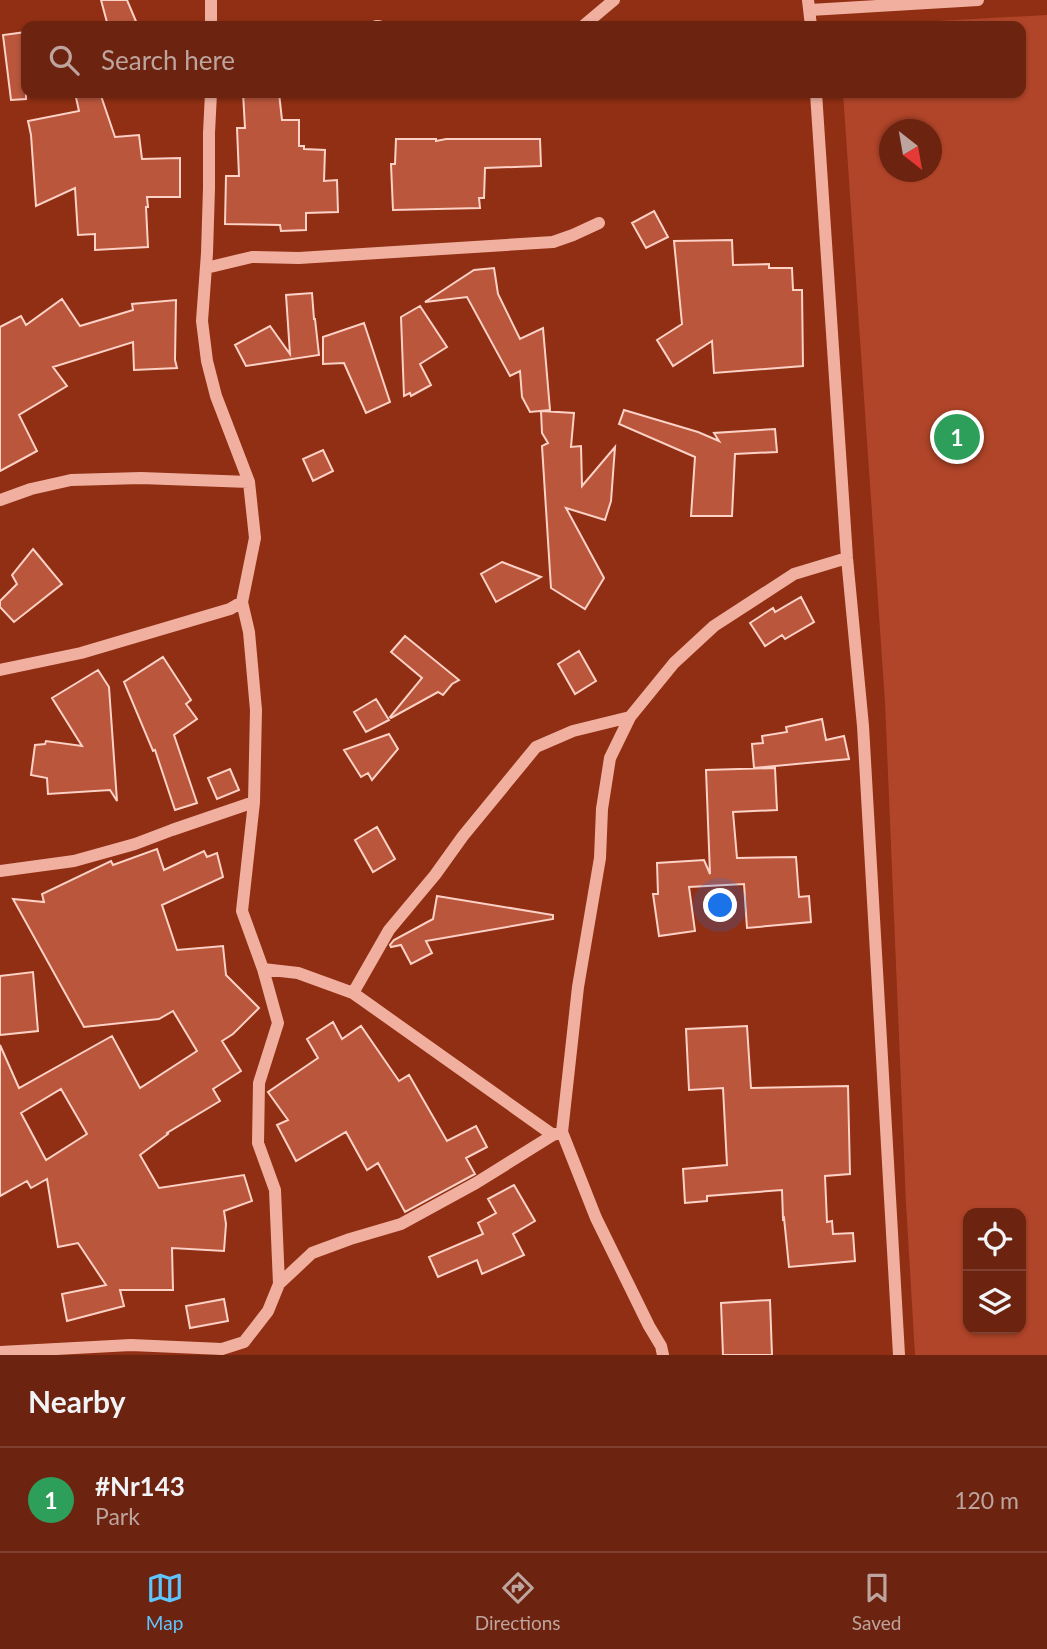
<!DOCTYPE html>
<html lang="en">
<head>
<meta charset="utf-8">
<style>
	body { margin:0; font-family:Lato,sans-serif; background:#742f1d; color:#f1f3f6 }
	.controls { position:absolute; right:21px; bottom:21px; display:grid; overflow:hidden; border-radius:14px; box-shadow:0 2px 5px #0004 }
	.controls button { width:63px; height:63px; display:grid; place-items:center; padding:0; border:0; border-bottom:2px solid #7f402f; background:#6c230f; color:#f1f3f6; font:35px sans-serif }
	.compass { position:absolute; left:879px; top:119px; width:63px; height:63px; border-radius:50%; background:#6c230f; box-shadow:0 2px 5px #0004; rotate:149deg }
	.you { position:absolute; left:721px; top:906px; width:24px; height:24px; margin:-18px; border:5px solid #fff; border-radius:50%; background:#1a73e8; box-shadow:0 0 0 10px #1a73e833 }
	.badge { display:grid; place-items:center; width:46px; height:46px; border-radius:50%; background:#5fc5ff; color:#fff; font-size:23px; font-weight:700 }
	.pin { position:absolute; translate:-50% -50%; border:4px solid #fff; box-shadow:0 2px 7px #0006 }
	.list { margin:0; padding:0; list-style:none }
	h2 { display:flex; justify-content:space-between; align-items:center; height:91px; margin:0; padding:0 28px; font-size:30px }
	h2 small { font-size:23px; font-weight:400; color:#bea49e }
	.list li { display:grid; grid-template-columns:46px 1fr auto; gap:21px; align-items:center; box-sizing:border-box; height:105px; padding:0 28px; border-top:2px solid #7f402f }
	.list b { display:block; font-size:26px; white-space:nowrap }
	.list p { margin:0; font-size:23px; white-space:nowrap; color:#bea49e }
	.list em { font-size:23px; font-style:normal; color:#bea49e }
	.icon { flex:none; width:38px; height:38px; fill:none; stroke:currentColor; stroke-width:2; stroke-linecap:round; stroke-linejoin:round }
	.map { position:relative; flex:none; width:1047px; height:1355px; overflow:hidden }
	.search { position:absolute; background:#6c230f; box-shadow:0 2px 5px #0004; left:21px; right:21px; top:21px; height:77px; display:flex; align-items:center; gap:18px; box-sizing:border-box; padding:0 24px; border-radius:14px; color:#bea49e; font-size:26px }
	.sheet { height:196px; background:#6c230f }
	nav { display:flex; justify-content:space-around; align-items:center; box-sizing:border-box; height:98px; border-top:2px solid #7f402f; background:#6c230f; font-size:19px; color:#bea49e }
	nav a { display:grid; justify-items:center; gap:4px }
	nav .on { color:#5fc5ff }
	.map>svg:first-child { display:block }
	.green { fill:#b14529; fill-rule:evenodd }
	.building { fill:#b9563c; stroke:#fcd1c6; stroke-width:2; fill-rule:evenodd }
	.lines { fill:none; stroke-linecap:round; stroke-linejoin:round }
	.minor { stroke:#f1b09f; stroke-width:12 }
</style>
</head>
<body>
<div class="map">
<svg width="1047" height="1355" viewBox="0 0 1047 1355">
	<rect width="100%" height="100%" fill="#902f14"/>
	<path class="green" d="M1047,15V1355H915L906,1203L885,702L843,93H1021V26H846ZM890,130H932V172H890ZM968,1213H1021V1329H968Z"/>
	<path class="building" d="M101,0H127L138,26H108Z
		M26,32V99L11,100L3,35Z
		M75,93H100L115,137L139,135L142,159L180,158V197H147L148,207H146L148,247L95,250V234L78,235L75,188L36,206L31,135L28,121L79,111Z
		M243,93H279L282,120H299V146H304V149L325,150L324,181L337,180L338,212L306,213V230L281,231L280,225L225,224L226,176H239L237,128H245Z
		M396,139H436V141L446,139H540L541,166L485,168L484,198H479L480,208L393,210L391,164H395Z
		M654,211L668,237L646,248L632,223Z
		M732,240L733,265L769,264V268H792L793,290H802L803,366L714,373L712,341L673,366L657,340L682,324L674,241Z
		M494,268L498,294L520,339L543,328L550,410L530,412L522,397L520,371L510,376L467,297L425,302L474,270Z
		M312,293L314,319H315L319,355L246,366L235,345L270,326L290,354L286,295Z
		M62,299L80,326L133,310L132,304L176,300L175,360L177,368L134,370L133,342L53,367L67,386L19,415L37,451L0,471V327L21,316L26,325Z
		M420,306L447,347L420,364L431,385L411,396L410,393L404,396L401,317Z
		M364,323L390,402L366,413L344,363L323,364V337Z
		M624,410L698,432L719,441L714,433L775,429L777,452L735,454L732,516H691L695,457L619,424Z
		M541,411L574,413L571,447L581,446L582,486L615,447L611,501L605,520L566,508L604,578L585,609L551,588L542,446L548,443L542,433Z
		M323,450L333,471L313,481L303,459Z
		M33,549L62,584L14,622L0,607V601L17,584L12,575Z
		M502,562L541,577L496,602L481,574Z
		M801,597L814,622L785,639L782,635L765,646L750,623L773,608L775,612Z
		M405,636L459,680L452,684L443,695L438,692L391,718L390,717L422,678L391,652Z
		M579,651L596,681L575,694L558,664Z
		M163,657L191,700L186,704L197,719L174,735L197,803L175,810L155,750L153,751L124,682Z
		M98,670L109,687L117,801L110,790L48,794L47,778L31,775L35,745L45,744L46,741L82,746L52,698Z
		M376,699L389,720L366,732L354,712Z
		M822,719L826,740L844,736L849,759L754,768L752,744L763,743L762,736L787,732L786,727Z
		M389,734L398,749L372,780L368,773L361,777L344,750Z
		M775,768L777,810L733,812L737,858L796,857L799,897L809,896L811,922L747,928L744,884L689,887L695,931L659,936L653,894H658L657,863L704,860L710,874L706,770Z
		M230,769L239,790L217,799L208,778Z
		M377,827L395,859L373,872L355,840Z
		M157,849L164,870L204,851L207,857L217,853L223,877L162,905L177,950L223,946L226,975L259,1008L233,1034L222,1041L241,1071L213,1089L220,1101L167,1133L168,1134L140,1155L159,1188L244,1175L252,1201L224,1211L226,1224L224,1251L172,1248L173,1290H120L124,1306L67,1321L62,1294L106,1285L78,1243L58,1247L47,1179L31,1188L27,1181L0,1196V1045L19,1088L112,1036L140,1088L197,1051L173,1011L159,1019L84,1027L13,899L44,902L42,894L111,861L113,865ZM61,1089L87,1134L46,1160L21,1113Z
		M437,896L553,915V919L426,941L432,953L411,964L401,945L391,947L390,945L394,940L433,919Z
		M33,972L38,1031L0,1035V976Z
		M333,1022L342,1039L361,1026L399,1081L409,1075L447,1141L476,1126L487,1147L466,1158L475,1174L405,1212L378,1163L367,1170L346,1132L296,1161L277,1125L288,1120L268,1092L318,1058L307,1039Z
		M747,1026L751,1088L848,1086L850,1174L825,1176L827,1222L832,1221L833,1234L853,1233L855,1261L789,1267L784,1218L783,1219L782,1190L707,1196V1201L685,1203L683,1169L727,1165L723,1088L689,1090L686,1029Z
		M514,1185L535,1221L513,1234L524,1255L482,1274L477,1260L438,1277L429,1257L483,1234L478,1223L496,1213L488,1199Z
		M224,1299L228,1321L190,1328L186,1306Z
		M770,1300L772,1355H723L721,1303Z"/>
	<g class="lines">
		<path class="minor" d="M211,0V26
			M808,0L811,26
			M810,10L978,0
			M376,26H379
			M583,26L614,0
			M211,93L209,133V188L207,253L202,321L207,361L216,396L249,482L255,538L242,602L249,632L256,710L254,802L242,911L263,969L278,1023L259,1083L258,1143L275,1190L279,1284
			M816,93L847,558L863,726L899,1355
			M206,268L252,257L299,258L553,242L573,235L599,223
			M0,500L31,489L71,480L141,478L249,482
			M0,670L81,653L230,609L242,602
			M0,871L74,861L135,844L172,830L254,802
			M263,969L298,973L353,993L553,1135
			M353,993L389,930L435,875L463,836L536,747L573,731L630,717
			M0,1352L131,1345L222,1349L244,1342L268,1311L279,1284L312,1253L350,1239L401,1224L476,1183L553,1135L562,1132
			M663,1355L661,1346L649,1326L596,1218L562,1132L578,987L600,858L602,809L610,758L630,717L674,663L714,626L794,574L847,558"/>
	</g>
</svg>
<div class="controls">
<button><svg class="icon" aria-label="locate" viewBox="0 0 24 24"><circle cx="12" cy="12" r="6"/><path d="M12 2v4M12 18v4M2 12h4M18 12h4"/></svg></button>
<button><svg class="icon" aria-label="layers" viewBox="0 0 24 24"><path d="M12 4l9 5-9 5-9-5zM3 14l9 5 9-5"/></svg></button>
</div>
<svg class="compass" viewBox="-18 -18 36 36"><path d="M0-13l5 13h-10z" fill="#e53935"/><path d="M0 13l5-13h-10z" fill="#bea49e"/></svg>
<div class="you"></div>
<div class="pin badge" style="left:957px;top:437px;background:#2e9e5b">1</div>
<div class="search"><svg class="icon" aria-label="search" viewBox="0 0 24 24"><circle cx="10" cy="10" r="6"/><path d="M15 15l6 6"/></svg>Search here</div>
</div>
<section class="sheet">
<h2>Nearby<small></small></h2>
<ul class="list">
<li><span class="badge" style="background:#2e9e5b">1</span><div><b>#Nr143</b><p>Park</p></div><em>120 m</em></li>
</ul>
</section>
<nav>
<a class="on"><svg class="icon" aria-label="map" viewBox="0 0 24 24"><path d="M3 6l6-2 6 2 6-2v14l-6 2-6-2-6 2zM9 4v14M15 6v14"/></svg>Map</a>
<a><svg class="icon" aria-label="directions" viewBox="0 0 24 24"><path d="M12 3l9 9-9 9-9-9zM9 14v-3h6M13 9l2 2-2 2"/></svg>Directions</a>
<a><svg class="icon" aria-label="saved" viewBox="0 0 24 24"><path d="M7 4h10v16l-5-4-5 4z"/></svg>Saved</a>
</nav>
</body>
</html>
